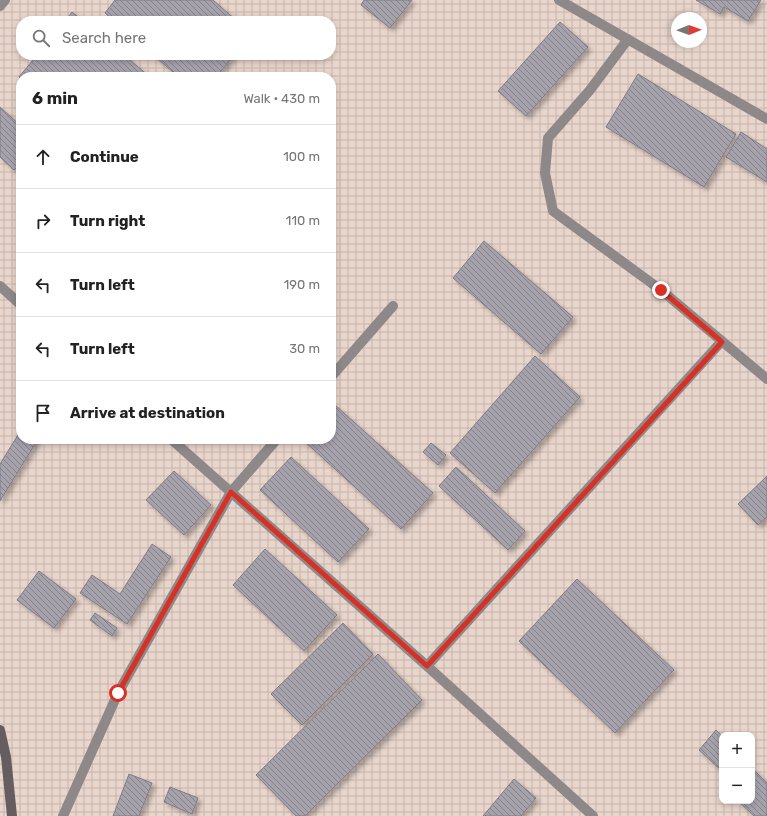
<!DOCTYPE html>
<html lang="en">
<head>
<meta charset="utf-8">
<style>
	body { margin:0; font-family:Rubik,sans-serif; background:#f2f2f2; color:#222 }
	.controls { position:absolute; right:12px; bottom:12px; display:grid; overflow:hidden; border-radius:8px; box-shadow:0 2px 6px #0003 }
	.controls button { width:36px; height:36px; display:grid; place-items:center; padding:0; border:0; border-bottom:1px solid #e0e0e0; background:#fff; color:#222; font:20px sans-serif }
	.compass { position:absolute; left:671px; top:12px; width:36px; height:36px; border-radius:50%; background:#fff; box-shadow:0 2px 6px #0003; rotate:89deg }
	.stop { position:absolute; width:12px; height:12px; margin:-9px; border:3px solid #d93025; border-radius:50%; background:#fff }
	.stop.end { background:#d93025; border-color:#fff; box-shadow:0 1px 4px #0008 }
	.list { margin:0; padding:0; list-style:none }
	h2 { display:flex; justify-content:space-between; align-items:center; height:52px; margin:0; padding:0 16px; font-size:17px }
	h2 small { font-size:13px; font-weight:400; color:#767676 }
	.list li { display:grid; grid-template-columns:26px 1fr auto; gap:12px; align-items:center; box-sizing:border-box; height:64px; padding:0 16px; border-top:1px solid #e0e0e0 }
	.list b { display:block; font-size:15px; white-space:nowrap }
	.list em { font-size:13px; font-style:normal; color:#767676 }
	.icon { flex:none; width:22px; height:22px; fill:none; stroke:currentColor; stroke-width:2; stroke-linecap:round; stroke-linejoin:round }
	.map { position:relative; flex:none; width:767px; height:816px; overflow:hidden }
	.search { position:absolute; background:#fff; box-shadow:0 2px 6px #0003; left:16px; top:16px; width:320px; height:44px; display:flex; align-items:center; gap:10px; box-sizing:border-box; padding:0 14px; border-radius:16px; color:#767676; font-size:15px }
	.panel { position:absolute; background:#fff; box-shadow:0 2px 6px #0003; left:16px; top:72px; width:320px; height:372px; border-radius:16px }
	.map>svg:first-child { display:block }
	.industrial { fill:url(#industrial-grid); fill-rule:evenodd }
	.building { fill:url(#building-back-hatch); stroke:#7f7c86; filter:url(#shadow) }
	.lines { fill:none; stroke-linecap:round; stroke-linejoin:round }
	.street { stroke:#8e8889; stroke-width:10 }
	.secondary { stroke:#655d5f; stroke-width:10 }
	.route { stroke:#d93025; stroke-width:5 }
</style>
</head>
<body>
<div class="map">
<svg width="767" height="816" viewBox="0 0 767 816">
	<defs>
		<pattern id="industrial-grid" width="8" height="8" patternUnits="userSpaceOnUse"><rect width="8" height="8" fill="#e8d5cb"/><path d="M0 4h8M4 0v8" fill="none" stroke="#c6b6ae"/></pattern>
		<pattern id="building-back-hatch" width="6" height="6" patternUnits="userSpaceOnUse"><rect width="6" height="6" fill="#a5a2ac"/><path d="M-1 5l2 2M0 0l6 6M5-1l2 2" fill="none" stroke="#86838b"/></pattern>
		<filter id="shadow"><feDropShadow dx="3.5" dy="3.5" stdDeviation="2" flood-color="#0004"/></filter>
	</defs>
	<rect width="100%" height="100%" fill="#ebe0da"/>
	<path class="industrial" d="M0,0H767V816H0ZM677,18H701V42H677ZM21,21H331V55H21ZM21,77H331V439H21ZM722,735H752V801H722Z"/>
	<path class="building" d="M115,0H213L237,21H114L105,13Z
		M364,0H412L390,28L361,5Z
		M696,0H761L748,21L724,7L720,14Z
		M72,12L83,21H65Z
		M560,22L588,47L526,116L498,91Z
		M37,55H124L150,77H21V79L19,77Z
		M153,55H234L216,77H179Z
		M638,74L736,134L704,187L606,127Z
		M0,107L21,126V163L14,170L0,157Z
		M741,132L767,149V182L726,157Z
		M484,241L573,317L541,354L453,278Z
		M535,356L580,397L495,493L450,453Z
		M335,405L433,493L401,529L303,440L304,439H331V409Z
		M21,430V439H38L0,501V464Z
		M431,443L446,455L438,465L423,452Z
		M291,457L369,529L338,562L260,490Z
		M456,467L525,531L508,550L439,486Z
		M174,471L211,505L184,535L146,500Z
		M767,476V517L758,525L738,504Z
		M152,544L171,557L127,624L80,593L92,575L120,594Z
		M265,549L337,615L304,651L233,585Z
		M39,571L76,599L54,628L17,600Z
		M577,579L674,670L615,733L519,641Z
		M95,613L117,628L112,636L90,620Z
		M343,623L373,654L302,725L271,694Z
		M378,654L422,700L305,816H296L256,775Z
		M716,730L722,736V771L699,750Z
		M752,768L767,783V816H754L738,801H752Z
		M129,774L152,783L139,816H113Z
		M514,779L536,798L521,816H483Z
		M170,787L198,798L192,814L164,802Z"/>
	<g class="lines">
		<path class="street" d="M559,0L767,119
			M0,6L5,0
			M628,39L590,90L548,138L545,173L553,211L661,290L767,379
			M0,286L21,305
			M331,377L393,306
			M171,439L427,666L593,816
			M427,666L722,341
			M63,816L118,693L231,492L277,439"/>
		<path class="secondary" d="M0,730L6,757L12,816"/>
	</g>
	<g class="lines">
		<path class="route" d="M118,693L231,492L427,666L722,342L661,290"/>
	</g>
</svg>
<div class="controls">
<button>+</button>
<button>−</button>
</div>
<svg class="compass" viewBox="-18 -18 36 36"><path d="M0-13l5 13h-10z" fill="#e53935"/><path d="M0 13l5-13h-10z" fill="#767676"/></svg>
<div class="stop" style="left:118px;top:693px"></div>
<div class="stop end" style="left:661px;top:290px"></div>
<div class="search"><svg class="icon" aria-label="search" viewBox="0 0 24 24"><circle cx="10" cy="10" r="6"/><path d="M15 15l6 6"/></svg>Search here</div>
<section class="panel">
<h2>6 min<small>Walk · 430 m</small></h2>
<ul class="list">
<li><svg class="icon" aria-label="ahead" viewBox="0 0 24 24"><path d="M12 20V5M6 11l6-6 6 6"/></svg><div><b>Continue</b></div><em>100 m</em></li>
<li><svg class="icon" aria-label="right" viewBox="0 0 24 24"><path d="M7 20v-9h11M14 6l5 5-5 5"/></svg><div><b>Turn right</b></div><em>110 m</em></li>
<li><svg class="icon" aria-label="left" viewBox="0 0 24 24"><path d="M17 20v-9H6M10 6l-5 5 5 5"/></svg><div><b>Turn left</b></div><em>190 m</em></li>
<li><svg class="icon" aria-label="left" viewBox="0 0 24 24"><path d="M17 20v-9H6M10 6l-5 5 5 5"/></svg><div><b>Turn left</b></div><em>30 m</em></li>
<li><svg class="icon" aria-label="arrive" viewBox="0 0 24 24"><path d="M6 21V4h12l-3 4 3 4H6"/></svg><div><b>Arrive at destination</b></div></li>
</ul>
</section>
</div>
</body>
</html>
